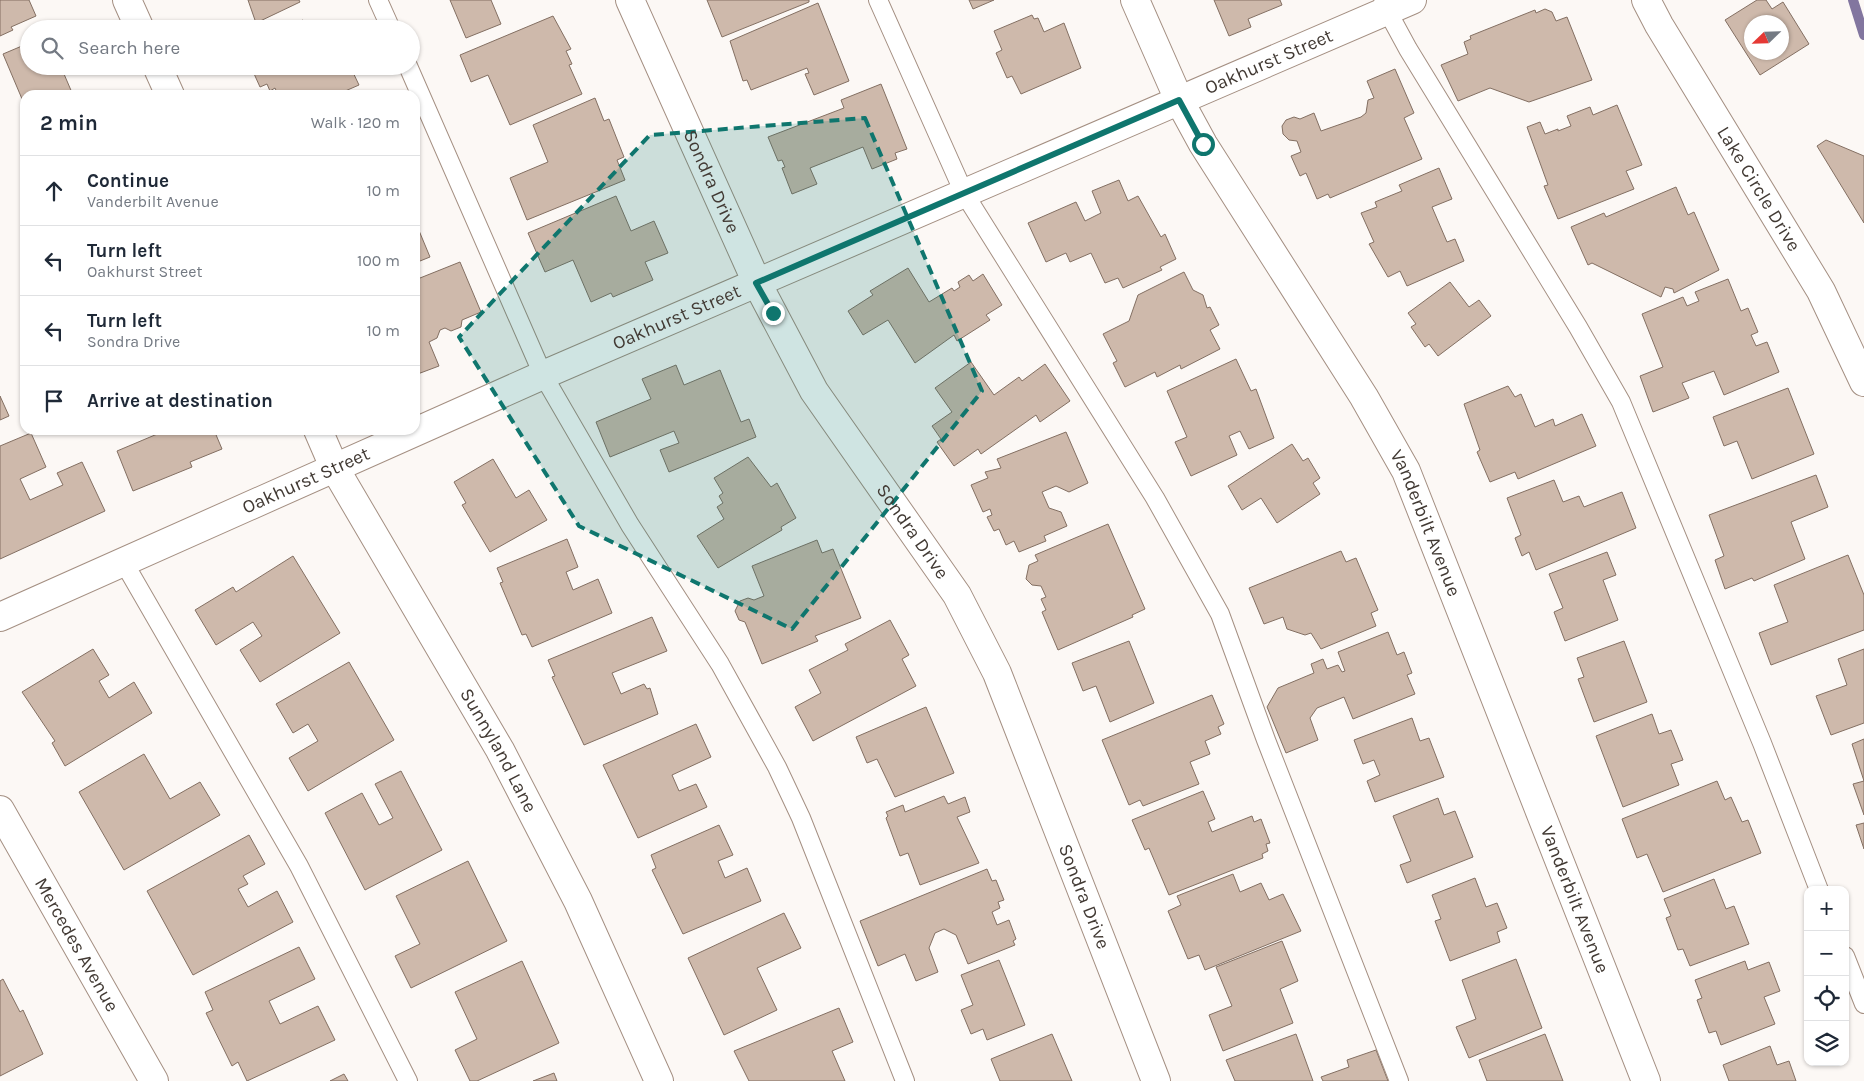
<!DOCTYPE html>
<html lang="en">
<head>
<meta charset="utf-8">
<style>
	body { margin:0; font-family:Karla,sans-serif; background:#f6f6f7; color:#1f2937 }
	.controls { position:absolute; right:15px; bottom:15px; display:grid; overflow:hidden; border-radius:10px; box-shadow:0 1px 4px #0004 }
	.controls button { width:45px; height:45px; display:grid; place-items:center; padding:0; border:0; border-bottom:1px solid #e0e1e3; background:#fff; color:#1f2937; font:25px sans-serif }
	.compass { position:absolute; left:1744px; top:15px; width:45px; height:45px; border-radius:50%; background:#fff; box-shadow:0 1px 4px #0004; rotate:247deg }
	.stop { position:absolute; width:15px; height:15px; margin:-11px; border:4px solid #0f766e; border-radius:50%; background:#fff }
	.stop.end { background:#0f766e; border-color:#fff; box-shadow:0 1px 5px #0008 }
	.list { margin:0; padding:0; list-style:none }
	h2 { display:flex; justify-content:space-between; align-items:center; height:65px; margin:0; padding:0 20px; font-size:21px }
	h2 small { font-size:16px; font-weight:400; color:#747a83 }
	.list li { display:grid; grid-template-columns:32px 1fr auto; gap:15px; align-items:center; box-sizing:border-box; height:70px; padding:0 20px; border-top:1px solid #e0e1e3 }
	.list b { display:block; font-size:19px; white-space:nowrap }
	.list p { margin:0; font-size:16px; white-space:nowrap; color:#747a83 }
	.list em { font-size:16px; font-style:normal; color:#747a83 }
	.icon { flex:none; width:28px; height:28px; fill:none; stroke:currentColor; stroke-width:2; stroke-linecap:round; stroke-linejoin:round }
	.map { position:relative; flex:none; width:1864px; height:1081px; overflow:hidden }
	.search { position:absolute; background:#fff; box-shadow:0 1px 4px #0004; left:20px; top:20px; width:400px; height:55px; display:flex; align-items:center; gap:12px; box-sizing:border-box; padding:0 18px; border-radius:28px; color:#747a83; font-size:19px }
	.panel { position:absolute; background:#fff; box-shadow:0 1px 4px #0004; left:20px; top:90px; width:400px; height:345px; border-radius:15px }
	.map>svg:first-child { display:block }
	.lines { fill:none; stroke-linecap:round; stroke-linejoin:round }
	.stream { stroke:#82769f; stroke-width:10 }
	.building { fill:#ceb9ab; stroke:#836f62; fill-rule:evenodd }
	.lane-casing { stroke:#a48f82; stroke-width:20 }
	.street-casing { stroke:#a48f82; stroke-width:30 }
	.lane { stroke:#fff; stroke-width:18 }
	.street { stroke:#fff; stroke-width:28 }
	.route { stroke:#0f766e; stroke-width:6 }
	.marked { fill:#0f766e; fill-opacity:0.2; stroke:#0f766e; stroke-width:4; stroke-dasharray:10 6; stroke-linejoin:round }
	.labels { text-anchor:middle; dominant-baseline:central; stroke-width:4; stroke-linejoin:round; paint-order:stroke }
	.street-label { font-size:19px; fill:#423a34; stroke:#fff }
</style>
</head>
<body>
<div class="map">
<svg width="1864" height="1081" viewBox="0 0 1864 1081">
	<rect width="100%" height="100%" fill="#fcf8f5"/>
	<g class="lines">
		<path class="stream" d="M1853,0L1864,35"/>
	</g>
	<path class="building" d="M0,0H29L36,16L11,27L13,30L0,36Z
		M248,0H299L300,2L256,23Z
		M450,0H491L501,24L466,38Z
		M707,0H809V2L722,37Z
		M969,0H994L973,9Z
		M1214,0H1280L1282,5L1248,19L1251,27L1229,36Z
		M1757,0H1766L1772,9L1783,2L1809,44L1760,75L1725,20ZM1752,22H1782V52H1752Z
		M818,3L849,81L814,95L805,74L809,73L807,68L751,90L747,80L743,81L730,41Z
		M1545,9L1552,12L1556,21L1567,17L1592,80L1529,102L1490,88L1458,101L1441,65L1468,54L1464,42L1471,39L1470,36L1535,10L1536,13Z
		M1032,15L1034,19L1038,18L1044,32L1064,23L1081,68L1021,94L1012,76L1007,78L996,53L1002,50L994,31Z
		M553,16L571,49L566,51L572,64L569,65L582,94L510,125L488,75L471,82L460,55Z
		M303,20L307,29H282Z
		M29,43V66H55L56,70L61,67L73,95H25V106L3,54Z
		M318,66L319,70L328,66H350L359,85L336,95H278L275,88L270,91L267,84L260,87L251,67Z
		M1395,69L1414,113L1404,118L1422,159L1330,198L1328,194L1317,199L1306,173L1300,176L1291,156L1301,152L1297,141L1289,140L1283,134L1282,126L1286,120L1294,117L1300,119L1314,113L1321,131L1361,117L1366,113L1368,100L1374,98L1367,81Z
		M881,84L907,149L895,153L897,159L872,169L863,147L810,168L817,184L792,194L782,168L785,167L782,160L778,161L768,137L844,108L841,100Z
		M595,98L604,121L609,119L624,157L617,160L625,180L527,220L510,178L548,162L533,125Z
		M1617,105L1642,165L1626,171L1634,189L1558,219L1544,186L1548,185L1527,127L1540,122L1545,134L1558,129V131L1571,126L1567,116L1590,107L1593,115Z
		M1826,140L1864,156V223L1817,146Z
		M1439,168L1452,199L1432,207L1447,242L1455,239L1464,261L1407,286L1400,271L1388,277L1369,244L1374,242L1361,213L1377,207L1375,202L1402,191L1399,185Z
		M1119,180L1128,201L1138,196L1161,237L1165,234L1176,259L1160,267L1162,270L1123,288L1118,278L1105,283L1091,253L1070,262L1066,253L1046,262L1028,223L1076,202L1085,221L1101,213L1092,191Z
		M1676,187L1688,215L1694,212L1719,270L1674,293L1673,289L1665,287L1661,297L1592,263L1588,265L1571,227L1604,213L1606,217Z
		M616,196L631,231L654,221L668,253L645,262L653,280L613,297L611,293L591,302L573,260L545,272L528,233Z
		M415,221L430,257L415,263Z
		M460,262L481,312L462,320L461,327L451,331L445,328L440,330L437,338L429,342L439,366L415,375V280Z
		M908,268L929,302L952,288L954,291L960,287L958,282L969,275L973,281L983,274L1002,305L986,315L990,320L957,341L954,335L915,363L888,320L863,335L848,311L873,295L870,291Z
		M1184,272L1193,290L1203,295L1207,308L1210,307L1219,325L1210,330L1220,349L1181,369L1180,365L1157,377L1155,372L1125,387L1113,363L1117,361L1103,334L1129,321L1138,295Z
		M1728,279L1741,311L1748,308L1758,332L1751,335L1756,346L1767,342L1779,372L1724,395L1714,371L1682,383L1689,398L1653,412L1640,376L1663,367L1642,314L1683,297L1687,306L1699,301L1695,292Z
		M1450,282L1469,307L1479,300L1491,316L1438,356L1429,344L1425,347L1411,327L1416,324L1408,313Z
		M1236,359L1251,391L1256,389L1274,438L1249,449L1240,431L1229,436L1237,455L1191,476L1175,442L1187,437L1167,391Z
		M971,362L994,395L1019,377L1022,381L1045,364L1070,401L1040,422L1036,415L981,454L978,449L954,466L937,442L941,439L932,426L952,412L935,388Z
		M676,365L684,385L720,370L741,422L749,419L756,437L669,472L660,450L679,443L674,431L610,457L596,422L651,399L642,379Z
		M1508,386L1515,397L1521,394L1535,427L1553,419L1555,426L1582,414L1596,446L1518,479L1515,472L1490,482L1477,452L1480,450L1464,404Z
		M1788,388L1814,454L1752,479L1737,441L1724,446L1713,417Z
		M0,396L9,416L0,420Z
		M161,430H214L222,449L190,462L192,467L133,491L117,451L162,432Z
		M1066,432L1088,483L1069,492L1056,486L1042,492L1049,508L1061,512L1067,526L1044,536L1046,541L1019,552L1014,541L1006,545L999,529L994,531L987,517L992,515L990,509L983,512L971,485L988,478L985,472L1001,468L997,459Z
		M31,433L46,467L20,479L30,500L63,485L57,473L82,462L105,511L0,559V446Z
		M1292,444L1303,461L1308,458L1320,478L1313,483L1320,494L1277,523L1261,498L1242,510L1228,486Z
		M748,457L771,487L777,483L796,518L781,527L782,530L718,568L697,536L724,519L717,507L723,503L719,496L723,493L714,478Z
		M493,459L516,498L529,490L547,520L490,552L462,505L466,503L454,482Z
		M1816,475L1828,507L1791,522L1805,559L1754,581L1752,578L1725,589L1715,560L1724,556L1709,515Z
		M1554,480L1563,502L1579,496L1584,507L1622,492L1636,528L1536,570L1529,552L1522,556L1515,538L1521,535L1507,498Z
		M1108,524L1145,609L1132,615L1133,617L1058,650L1042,612L1046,610L1041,599L1046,597L1041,586L1032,585L1026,579L1029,565L1038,561L1035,555Z
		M567,539L578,567L566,572L573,590L598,579L612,613L532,647L526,634L522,635L500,583L503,582L497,568Z
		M817,540L822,553L833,549L861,618L815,636L818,641L762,664L745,622L739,620L735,611L740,601L748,598L754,600L764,596L752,566Z
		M1341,551L1346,562L1356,558L1378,610L1371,613L1376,626L1321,649L1311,633L1305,635L1287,629L1283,617L1264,624L1249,588Z
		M1607,552L1616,575L1603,580L1618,620L1565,641L1554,612L1563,608L1549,574Z
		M1848,555L1864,595V630L1771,665L1759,633L1788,622L1774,585Z
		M293,556L340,633L260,682L240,650L262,636L253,622L216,645L195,610L233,587L236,592Z
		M652,617L667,651L612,673L621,694L644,684L647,689L650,688L658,714L584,745L552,677L555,676L548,660Z
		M890,620L909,655L902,659L916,686L813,741L795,707L821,693L809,670L848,650L845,644Z
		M1388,632L1397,655L1404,652L1412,673L1407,675L1415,694L1353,719L1344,697L1317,708L1310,718L1318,740L1286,753L1267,707L1278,688L1314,673L1311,664L1323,659L1327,669L1338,665L1342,672L1345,671L1338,652Z
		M1129,641L1154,703L1110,722L1096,686L1083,691L1072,663Z
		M1624,641L1647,702L1594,722L1578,679L1584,677L1577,658Z
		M93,649L109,675L99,681L109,698L134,682L152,713L65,766L52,743L55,741L22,692Z
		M1864,649V723L1831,735L1816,696L1847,685L1838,659Z
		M349,662L394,740L308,791L289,758L318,741L308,724L293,733L276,704Z
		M1212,695L1224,724L1218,727L1221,734L1205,741L1210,754L1190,762L1199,784L1143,806L1140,800L1129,805L1102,740Z
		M926,707L954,773L895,797L877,759L867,763L856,737Z
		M1652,714L1659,734L1671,730L1683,760L1671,764L1679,785L1623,807L1596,736Z
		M1412,718L1420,741L1429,738L1444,777L1375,802L1367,781L1380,775L1374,760L1363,764L1354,740Z
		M696,724L711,757L672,775L679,791L696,784L707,807L638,838L603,765Z
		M1864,739V815L1853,784L1864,781L1852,744Z
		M144,754L170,799L200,782L220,815L124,870L79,792Z
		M401,771L442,850L365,890L325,813L362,793L379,825L393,818L375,784Z
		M1717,781L1725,800L1731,797L1742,822L1748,820L1761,853L1663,892L1647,854L1637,858L1622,819Z
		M1203,791L1215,819L1208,822L1212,832L1252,816L1254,822L1261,819L1270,843L1266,844L1268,851L1262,854L1263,858L1169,895L1149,848L1145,850L1132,820Z
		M944,796L948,804L965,797L970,812L957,817L979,863L920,885L908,853L900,856L886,818L888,816L886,812L903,805L905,812Z
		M1438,798L1444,815L1455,811L1473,857L1407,883L1400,865L1411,861L1393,816Z
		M1864,823V849L1856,825Z
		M719,825L733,855L718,861L725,878L747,868L761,901L683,934L652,870L656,868L651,855Z
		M249,835L265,864L243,876L248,884L238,889L248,907L277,891L293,922L193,975L147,891Z
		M468,861L507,941L411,988L395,956L420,944L396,896Z
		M987,869L992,881L996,880L1004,900L998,902L1000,908L992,912L997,925L1009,920L1016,939L1013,941L1015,945L968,964L956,935L944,929L935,933L929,948L938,972L916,981L905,954L878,966L860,921Z
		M1233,874L1240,892L1261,883L1269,900L1283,894L1301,931L1205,970L1199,955L1188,959L1168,911L1181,905L1177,896Z
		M1475,878L1486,907L1497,903L1507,928L1497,932L1500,942L1450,961L1435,921L1441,919L1432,895Z
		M1714,879L1726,909L1734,906L1749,944L1690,966L1683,949L1678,950L1666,918L1671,916L1664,899Z
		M784,913L801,948L757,968L777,1010L724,1035L688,958Z
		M1282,941L1298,981L1280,989L1293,1023L1223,1051L1209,1015L1232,1006L1216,967Z
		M299,947L315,979L269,1001L280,1024L318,1006L335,1040L247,1081L238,1062L232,1066L206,1013L213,1010L205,992Z
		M1516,959L1542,1028L1469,1058L1456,1027L1476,1019L1462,980Z
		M999,960L1025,1025L987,1040L983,1029L971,1034L961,1010L973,1005L961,975Z
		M522,961L559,1043L477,1081H470L455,1050L477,1039L455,992Z
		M1745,961L1748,970L1769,962L1780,991L1764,997L1775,1024L1721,1045L1716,1031L1709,1033L1697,1000L1702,998L1695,980Z
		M3,979L20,1012L23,1010L43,1054L0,1076V981Z
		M839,1008L853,1042L832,1051L845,1081H749L734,1051Z
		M1052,1034L1072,1081H1000L991,1059Z
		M1296,1034L1313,1081H1235L1226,1060Z
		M1545,1034L1563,1081H1487L1479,1060Z
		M1770,1046L1777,1065L1789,1061L1796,1081H1729L1723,1065Z
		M1376,1050L1388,1081H1323L1321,1077L1349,1067L1347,1060Z
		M554,1073L557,1081H533Z
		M344,1074L348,1081H330Z"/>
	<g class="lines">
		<defs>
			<path id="lane" d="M378,0L391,29
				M878,0L964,193L1155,498L1220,614L1266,740L1399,1081
				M1383,3L1408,49L1578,327L1621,402L1762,743L1819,890
				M408,66L543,375L630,525L720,664L777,767L801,818L905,1081
				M123,561L299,866L408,1081
				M1845,956L1864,1004"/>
			<g id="street">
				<path d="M127,0L140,29"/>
				<path id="s1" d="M630,0L757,283L814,391L957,595L997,673L1156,1081"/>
				<path id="s2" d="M1135,0L1179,100L1203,144L1364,397L1406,471L1646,1081"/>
				<path id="s3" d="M1646,0L1659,25L1821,291L1864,382"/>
				<path d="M157,66L170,95"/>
				<path id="s4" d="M318,430L334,467L500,750L578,901L659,1081"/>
				<path id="s5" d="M0,617L543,375L1412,0"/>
				<path id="s6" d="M0,810L154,1081"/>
			</g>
		</defs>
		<use href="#lane" class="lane-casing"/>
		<use href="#street" class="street-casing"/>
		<use href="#lane" class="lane"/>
		<use href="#street" class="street"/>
	</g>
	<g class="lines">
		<path class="route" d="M773,313L756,283L1179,100L1203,144"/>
	</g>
	<path class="marked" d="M865,118L982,391L792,629L579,526L459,337L650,135Z"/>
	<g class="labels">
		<g class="street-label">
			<text stroke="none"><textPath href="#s5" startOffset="1385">Oakhurst Street</textPath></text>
			<text stroke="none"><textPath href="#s1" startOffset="199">Sondra Drive</textPath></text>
			<text stroke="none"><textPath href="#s3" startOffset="220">Lake Circle Drive</textPath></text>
			<text stroke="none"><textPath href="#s5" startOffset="740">Oakhurst Street</textPath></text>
			<text stroke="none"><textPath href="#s5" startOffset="335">Oakhurst Street</textPath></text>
			<text stroke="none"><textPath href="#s2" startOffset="600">Vanderbilt Avenue</textPath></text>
			<text stroke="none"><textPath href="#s1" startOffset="604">Sondra Drive</textPath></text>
			<text stroke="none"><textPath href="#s4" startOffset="368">Sunnyland Lane</textPath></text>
			<text stroke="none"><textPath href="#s1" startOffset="1009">Sondra Drive</textPath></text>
			<text stroke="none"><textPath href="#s2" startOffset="1005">Vanderbilt Avenue</textPath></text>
			<text stroke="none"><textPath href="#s6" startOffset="155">Mercedes Avenue</textPath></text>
		</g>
	</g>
</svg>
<div class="controls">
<button>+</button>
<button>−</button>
<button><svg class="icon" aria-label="locate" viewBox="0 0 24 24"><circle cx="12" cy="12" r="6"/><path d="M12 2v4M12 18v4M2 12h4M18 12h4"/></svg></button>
<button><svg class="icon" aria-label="layers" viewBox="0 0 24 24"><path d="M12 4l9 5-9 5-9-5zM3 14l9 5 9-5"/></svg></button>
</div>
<svg class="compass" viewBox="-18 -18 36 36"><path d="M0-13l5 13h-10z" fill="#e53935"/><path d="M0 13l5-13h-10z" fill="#747a83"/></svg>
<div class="stop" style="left:1203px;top:144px"></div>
<div class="stop end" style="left:773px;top:313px"></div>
<div class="search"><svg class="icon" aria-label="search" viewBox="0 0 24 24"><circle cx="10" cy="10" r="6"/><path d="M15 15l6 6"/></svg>Search here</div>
<section class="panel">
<h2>2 min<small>Walk · 120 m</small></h2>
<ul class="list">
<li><svg class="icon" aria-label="ahead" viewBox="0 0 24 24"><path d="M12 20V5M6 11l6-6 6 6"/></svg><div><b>Continue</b><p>Vanderbilt Avenue</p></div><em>10 m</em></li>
<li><svg class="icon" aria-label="left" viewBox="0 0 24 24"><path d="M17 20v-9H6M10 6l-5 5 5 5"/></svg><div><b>Turn left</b><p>Oakhurst Street</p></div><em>100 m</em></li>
<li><svg class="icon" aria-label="left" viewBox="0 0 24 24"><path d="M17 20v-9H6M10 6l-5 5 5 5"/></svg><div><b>Turn left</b><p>Sondra Drive</p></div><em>10 m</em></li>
<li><svg class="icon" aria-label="arrive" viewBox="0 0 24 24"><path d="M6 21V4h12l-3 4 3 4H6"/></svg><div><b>Arrive at destination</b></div></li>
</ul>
</section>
</div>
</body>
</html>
